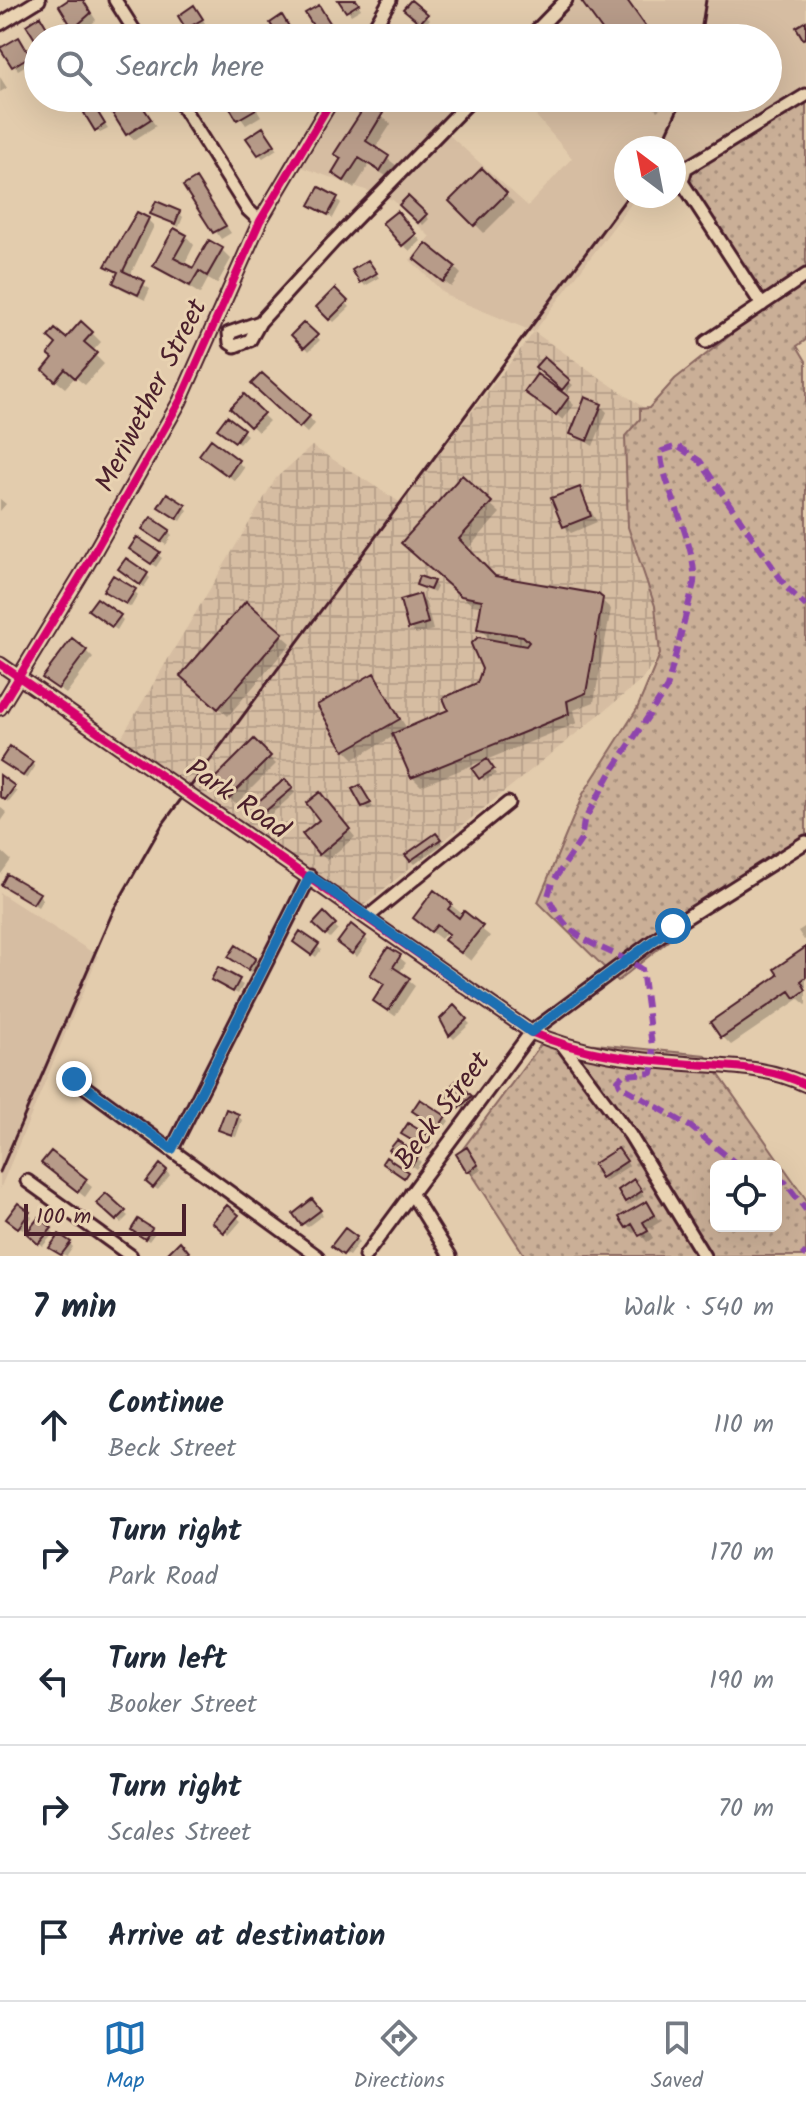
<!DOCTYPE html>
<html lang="en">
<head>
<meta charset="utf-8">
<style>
	body { margin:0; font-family:Kalam,sans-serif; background:#f2f2f3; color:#1f2937 }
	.controls { position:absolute; right:24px; bottom:24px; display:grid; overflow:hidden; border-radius:12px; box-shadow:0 8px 32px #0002 }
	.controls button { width:72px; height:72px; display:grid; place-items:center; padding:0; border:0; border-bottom:2px solid #e0e1e3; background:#fff; color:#1f2937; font:40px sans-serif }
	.compass { position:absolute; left:614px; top:136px; width:72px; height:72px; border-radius:50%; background:#fff; box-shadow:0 8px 32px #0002; rotate:328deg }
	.scale { position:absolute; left:24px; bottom:20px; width:162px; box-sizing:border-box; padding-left:8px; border:4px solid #4a1f2b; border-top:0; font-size:22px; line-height:28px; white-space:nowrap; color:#4a1f2b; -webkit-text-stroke:6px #e9d3b2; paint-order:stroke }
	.stop { position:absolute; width:24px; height:24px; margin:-18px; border:6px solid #1f6fb2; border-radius:50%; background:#fff }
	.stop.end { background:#1f6fb2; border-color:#fff; box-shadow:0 2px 8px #0008 }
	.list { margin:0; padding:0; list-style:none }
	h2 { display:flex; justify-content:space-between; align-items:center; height:104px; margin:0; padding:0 32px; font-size:34px }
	h2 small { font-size:26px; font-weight:400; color:#747a83 }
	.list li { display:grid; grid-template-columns:52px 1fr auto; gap:24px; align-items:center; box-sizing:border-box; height:128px; padding:0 32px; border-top:2px solid #e0e1e3 }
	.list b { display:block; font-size:30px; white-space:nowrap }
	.list p { margin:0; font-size:26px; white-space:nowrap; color:#747a83 }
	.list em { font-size:26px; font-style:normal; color:#747a83 }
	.icon { flex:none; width:44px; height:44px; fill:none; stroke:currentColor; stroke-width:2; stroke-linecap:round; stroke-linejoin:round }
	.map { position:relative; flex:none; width:806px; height:1256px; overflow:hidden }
	.search { position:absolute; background:#fff; box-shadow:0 8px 32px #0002; left:24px; right:24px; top:24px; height:88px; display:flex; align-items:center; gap:20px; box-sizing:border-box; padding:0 28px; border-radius:44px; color:#747a83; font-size:30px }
	.sheet { height:744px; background:#fff }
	nav { display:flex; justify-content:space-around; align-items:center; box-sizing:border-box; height:112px; border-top:2px solid #e0e1e3; background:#fff; font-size:22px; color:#747a83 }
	nav a { display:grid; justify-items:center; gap:4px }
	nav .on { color:#1f6fb2 }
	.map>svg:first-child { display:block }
	.built { fill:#d6bda2 }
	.industrial { fill:url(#industrial-grid) }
	.grass { fill:url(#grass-dots); stroke:#8a6761; stroke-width:2; fill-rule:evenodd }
	.shadow { fill:#0003 }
	.building { fill:#b79b89; stroke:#4a1f2b; stroke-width:2 }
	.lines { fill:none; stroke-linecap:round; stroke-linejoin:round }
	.minor-casing { stroke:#4a1f2b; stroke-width:17 }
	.minor { stroke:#e9d3b2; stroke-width:11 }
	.rail { stroke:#4a1f2b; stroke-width:3 }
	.quiet { stroke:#8e44ad; stroke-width:6; stroke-dasharray:12 6; stroke-linecap:butt }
	.cycleway-casing { stroke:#e9d3b2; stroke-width:13 }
	.cycleway { stroke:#d6006c; stroke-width:8 }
	.route { stroke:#1f6fb2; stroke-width:10 }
	.labels { text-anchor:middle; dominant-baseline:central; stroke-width:6; stroke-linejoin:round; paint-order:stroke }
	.street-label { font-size:28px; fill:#4a1f2b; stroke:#e9d3b2 }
</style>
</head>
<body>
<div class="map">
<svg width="806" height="1256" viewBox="0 0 806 1256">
	<defs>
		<pattern id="industrial-grid" width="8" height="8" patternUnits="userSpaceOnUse" patternTransform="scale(2)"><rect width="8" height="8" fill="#d6bda2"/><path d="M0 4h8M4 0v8" fill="none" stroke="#b9a28c"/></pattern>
		<pattern id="grass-dots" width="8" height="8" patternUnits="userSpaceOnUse" patternTransform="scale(2)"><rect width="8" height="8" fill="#caaf97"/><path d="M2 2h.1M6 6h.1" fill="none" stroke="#a68e7b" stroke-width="1.8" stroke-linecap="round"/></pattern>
	</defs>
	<rect width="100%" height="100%" fill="#e3ccad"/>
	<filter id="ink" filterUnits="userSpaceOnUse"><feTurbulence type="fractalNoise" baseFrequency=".0125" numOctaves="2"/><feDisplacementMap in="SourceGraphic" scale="16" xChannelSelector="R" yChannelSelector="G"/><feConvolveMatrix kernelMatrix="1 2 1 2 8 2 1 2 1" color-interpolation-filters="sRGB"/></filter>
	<g filter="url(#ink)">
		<path class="built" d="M575,0H806V96L681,174L674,162V148H626V196H637L534,332L447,296L410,260L430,237L393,200L299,166L342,98H427L465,118L449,135L528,206L572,158L521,98H768V38H538Z
			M0,893L98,956L0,1189Z"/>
		<path class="industrial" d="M534,332L647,410L628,527L655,606L660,654L641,681L363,906L118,743L276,478L312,446L401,503Z"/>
		<path class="grass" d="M806,96V340L797,346L806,361V845L744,880L618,981L538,902L583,794L637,709L660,654L655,606L628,527L625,436L640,419V409L649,408L675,379L766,307L681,174Z
			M545,1039L705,1055L806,1199V1256H525L459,1154ZM716,1166H776V1226H716Z"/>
		<path class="shadow" d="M72,0H83L96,20L81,34L75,27Z
			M340,0H356L361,9L351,15Z
			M627,0L655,38H610L584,1Z
			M411,2L430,19L425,25L406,8Z
			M322,11L338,36L335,38H323Z
			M198,12L205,23L192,32L188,28Z
			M98,32L103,38H87Z
			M22,44L33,61L18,70L3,49Z
			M0,77L7,88L0,92Z
			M135,98L156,126L134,140L127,134Z
			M226,98H250L261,116L246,125Z
			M646,98H670L672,100L657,111Z
			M368,105L391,124L375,149L397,166L389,178L369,165L354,189L334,173Z
			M97,113L108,129L100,133L96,129Z
			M267,133L277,149L263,158L259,154Z
			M482,171L514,203L484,233L452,201Z
			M196,181L231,233L221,239L186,187Z
			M337,199L341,203L333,218L312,205Z
			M408,199L429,219L423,225L402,205Z
			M179,213L183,217L179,227L152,214Z
			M148,220L154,226L130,276L150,289L145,300L122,289L115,282L119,275L108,266Z
			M403,220L421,241L410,251L403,245Z
			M186,236L194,245L184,265L194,271L222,250L231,259L217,284L208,279L200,294L155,266Z
			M423,265L455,268L461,274L451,287Z
			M372,266L379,278L365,286L354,271Z
			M335,291L350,307L334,322L319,307Z
			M304,324L320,340L309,351L294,335Z
			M92,333L101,342L92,352L104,364L85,385L75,377L65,388L54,379L56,359L66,341Z
			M544,360L573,385L567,392L538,367Z
			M254,384L309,417L315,424L307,433Z
			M526,392L567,398L574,405L563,420Z
			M244,397L269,421L258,432L233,408Z
			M601,406L607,412L593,446L572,433Z
			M227,419L247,435L239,444L224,433Z
			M209,461L238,462L244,468L235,481Z
			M462,478L500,513L467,550L494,578L597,596L611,609L594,702L574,710L577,723L486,760L496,774L484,781L481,777L485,760L421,786L412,777L394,736L354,759L345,750L373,675L408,730L450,711L479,685L493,642L479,628L483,607L472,605L412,552Z
			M579,489L597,522L571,533L564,526Z
			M0,499L6,504L0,511Z
			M184,506L188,510L181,521L165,510Z
			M168,531L172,535L166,545L148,533Z
			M138,539L162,558L156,567L135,552Z
			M125,573L147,575L150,578L144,587Z
			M433,583L437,587L434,593L418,584Z
			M134,591L138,595L131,607L110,594Z
			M419,597L426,603L433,630L416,634L410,628Z
			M246,603L291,643L228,716L192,685Z
			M94,614L119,616L123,620L117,630Z
			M86,651L93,658L66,694L52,684Z
			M254,742L276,764L236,804L214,782Z
			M32,763L35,767L27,779L6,764Z
			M0,778L17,792L9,802L0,795Z
			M285,781L295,793L268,817L257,806Z
			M360,787L373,807L368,810L355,790Z
			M326,801L355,837L327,860L320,854Z
			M0,807L7,813L0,823Z
			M440,839L443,844L415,864L411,860Z
			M0,850L11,860L1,874L0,873Z
			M3,885L39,895L43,899L38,907Z
			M451,905L490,936L471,961L456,949L446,933L441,939L424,926Z
			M324,915L338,929L330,938L315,924Z
			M806,926V939L804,940L798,931Z
			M364,937L368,941L357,957L343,946Z
			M299,945L317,946L321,950L316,957Z
			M806,949V1005L799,999L731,1045L722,1036Z
			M399,957L406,963L399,973L415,986L395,1016L382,1007L385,985L373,975Z
			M255,960L259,963L252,973L234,961Z
			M219,970L243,985L238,994L218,983Z
			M454,1008L470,1024L454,1039L445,1030Z
			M456,1084L474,1101L465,1111L447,1093Z
			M414,1111L445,1117L449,1121L442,1131Z
			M238,1116L242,1120L236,1137L225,1134L221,1130Z
			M408,1138L430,1139L434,1143L429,1150Z
			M471,1153L481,1170L473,1175L469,1171Z
			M51,1154L92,1187L85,1197L50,1170Z
			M396,1154L417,1158L421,1162L416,1169Z
			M622,1154L629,1166L607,1180L603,1176Z
			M160,1166L170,1175L158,1190L152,1186Z
			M638,1186L644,1196L631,1204L627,1200Z
			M106,1196L128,1216L121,1223L99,1203Z
			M647,1203L660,1222L648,1229L653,1238L647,1242L638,1231L634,1233L627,1227Z
			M316,1205L323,1215L307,1227L303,1223Z
			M227,1208L241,1221L229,1235L215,1222Z
			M29,1214L32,1217L23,1230L12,1223Z
			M40,1220L54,1233L43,1246L29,1233Z
			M151,1229L155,1233L149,1241L137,1233Z
			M355,1238L359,1242L349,1256L338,1250Z
			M69,1243L73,1247L67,1256L56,1251Z"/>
		<path class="building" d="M68,0H83L91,13L73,29L59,6Z
			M338,0H356L359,4L346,12Z
			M411,0L428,14L420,23L403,9Z
			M627,0L654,38H608L581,1Z
			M194,5L203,19L186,29L178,16Z
			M319,5L335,31L325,38H321L305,13Z
			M282,15L296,38H279L270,23Z
			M40,16L53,38H38V44L26,25Z
			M806,21V38L803,39L796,27Z
			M19,37L30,56L12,67L0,48Z
			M132,98H137L151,119L126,135L111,111Z
			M224,98H249L256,109L237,120Z
			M367,103L383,113L366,141L389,156L380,171L359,158L344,181L332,173L341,158L334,154Z
			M94,106L105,124L95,131L84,113Z
			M263,127L275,145L258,155L246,138Z
			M482,168L507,193L474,226L449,201Z
			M196,178L226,226L213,233L183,186Z
			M319,187L338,197L328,215L309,205Z
			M408,196L427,214L418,223L399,205Z
			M156,201L180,211L175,224L150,214Z
			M397,211L416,234L402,246L382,223Z
			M137,212L149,218L123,271L145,281L138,295L113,283L118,272L105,266Z
			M174,228L187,235L174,258L193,268L209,240L223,248L207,276L199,271L190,286L153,266Z
			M426,243L456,267L443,282L414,259Z
			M368,260L377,273L360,283L352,270Z
			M335,288L348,301L329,320L316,307Z
			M81,321L93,332L84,342L97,353L75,378L65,369L55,381L43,370L53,358L48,354L56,344L48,337L55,329L66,338Z
			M304,322L318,335L304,348L291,335Z
			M544,357L570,380L562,390L535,367Z
			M262,373L310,416L299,428L251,384Z
			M537,374L569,397L556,415L524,392Z
			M244,394L264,413L250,427L230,408Z
			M585,397L602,404L587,441L570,434Z
			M227,416L244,429L235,442L217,429Z
			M211,439L239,460L228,476L199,455Z
			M462,475L492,502L459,539L495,576L598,594L603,598L586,693L567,701L569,714L411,778L392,734L448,710L443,698L477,683L482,669L471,644L478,637L526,646L529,642L523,636L477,629L482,600L461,596L401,543Z
			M580,487L591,516L563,527L551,498Z
			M167,493L186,505L177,519L158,507Z
			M151,517L170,530L161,542L142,529Z
			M137,537L160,552L151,564L129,549Z
			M126,558L148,573L140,585L118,569Z
			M113,575L136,589L126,604L103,591Z
			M419,576L434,581L430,590L416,585Z
			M420,594L428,623L408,629L400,600Z
			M97,598L121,615L112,627L88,610Z
			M246,601L283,633L218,709L180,676Z
			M72,638L87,650L58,689L42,678Z
			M374,673L400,719L344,751L317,705Z
			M254,739L271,756L228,799L211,782Z
			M10,746L33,762L23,776L0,761Z
			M487,759L494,769L479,779L472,769Z
			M0,775L15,786L5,800L0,796Z
			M285,779L293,788L262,814L254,805Z
			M360,785L371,803L362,807L352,789Z
			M320,792L350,829L319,855L302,834L319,820L306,803Z
			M436,833L441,839L410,861L405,855Z
			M7,874L40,893L33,904L1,885Z
			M434,890L452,904L448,909L459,918L464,911L483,926L461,953L444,940L449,934L437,925L431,932L413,918Z
			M324,912L336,924L325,935L313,924Z
			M351,924L366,936L352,954L337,943Z
			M300,931L319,944L311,955L293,942Z
			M236,945L256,958L248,970L228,957Z
			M388,947L401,955L393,967L410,978L388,1011L373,1001L384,984L370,975Z
			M806,947V977L801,981L806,990L795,998L790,991L721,1038L710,1022L778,975L774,969Z
			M218,967L240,979L233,992L211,980Z
			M454,1005L467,1019L449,1036L440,1019Z
			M456,1081L472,1096L459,1108L444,1093Z
			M420,1099L446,1116L438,1128L412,1111Z
			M226,1109L239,1114L232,1135L218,1130Z
			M408,1123L431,1137L425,1148L401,1134Z
			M397,1140L419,1156L411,1166L389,1150Z
			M467,1147L478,1165L467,1172L456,1154Z
			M618,1148L627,1161L601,1178L593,1164Z
			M51,1151L87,1179L78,1192L41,1163Z
			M386,1157L408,1172L404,1178L382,1163Z
			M160,1164L167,1170L153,1188L146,1182Z
			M634,1179L642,1191L625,1202L618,1190Z
			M106,1193L126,1211L116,1221L96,1203Z
			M312,1199L321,1210L301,1225L293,1214Z
			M647,1201L655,1215L643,1222L648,1231L639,1236L632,1224L626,1228L619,1217Z
			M18,1203L30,1212L18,1228L6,1219Z
			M227,1205L239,1215L224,1233L212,1222Z
			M39,1217L52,1228L38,1244L26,1233Z
			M138,1219L152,1228L145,1239L131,1230Z
			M345,1228L357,1237L343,1255L331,1246Z
			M59,1234L71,1242L61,1255L49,1248Z
			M180,1241L189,1252L185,1256H165Z"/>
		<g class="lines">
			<defs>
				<path id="minor" d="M115,0L139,38
					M0,24L39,0
					M368,38L390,0
					M529,38L566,0
					M177,98L247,209L260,221
					M762,305L682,182L686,168L806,95
					M260,322L229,333L230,343L235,346L250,340L260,322L333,242L473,98
					M706,342L806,275
					M0,664L531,1032C582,1055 636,1060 692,1064C732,1067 770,1067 806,1085
					M0,708L87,565L180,401L260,221L333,98
					M369,916L508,803
					M564,1047L630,1135L704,1256
					M74,1079L317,1256
					M172,1149L310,876
					M27,1181L131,1256
					M411,1193L450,1256
					M365,1256L531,1032L673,926L806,842"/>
			</defs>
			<use href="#minor" class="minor-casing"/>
			<use href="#minor" class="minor"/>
			<path class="rail" d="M700,38L706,0
				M660,148L683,98
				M0,1172L114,909L162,825L628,196"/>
			<path class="quiet" d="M739,1166L691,1127L620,1085L618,1080L623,1075L652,1073L654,1061L642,969C602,943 570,946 548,896L552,883L581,840L584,821L612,771L667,688L694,583C698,545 655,468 662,451L677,446L700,461L787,588L806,606
				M776,1179L785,1182L806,1210
				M802,1256L806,1252"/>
			<defs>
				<path id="cycleway" d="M0,664L531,1032C582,1055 636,1060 692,1064C732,1067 770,1067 806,1085
					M0,708L87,565L180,401L260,221L333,98"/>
			</defs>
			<use href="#cycleway" class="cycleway-casing"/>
			<use href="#cycleway" class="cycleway"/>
		</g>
	</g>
	<g class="lines" filter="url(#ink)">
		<path class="route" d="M74,1079L172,1149L310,876L531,1032L673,926"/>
	</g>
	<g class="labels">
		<g class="street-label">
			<text transform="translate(152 396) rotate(-63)">Meriwether Street</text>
			<text transform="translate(237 800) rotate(35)">Park Road</text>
			<text transform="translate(443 1111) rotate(-53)">Beck Street</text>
		</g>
	</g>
</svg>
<div class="controls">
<button><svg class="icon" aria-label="locate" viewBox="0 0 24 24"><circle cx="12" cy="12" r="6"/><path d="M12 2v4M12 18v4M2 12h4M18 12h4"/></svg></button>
</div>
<svg class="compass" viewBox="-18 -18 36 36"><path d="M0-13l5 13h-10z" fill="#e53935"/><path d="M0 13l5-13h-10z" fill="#747a83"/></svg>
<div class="scale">100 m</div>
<div class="stop" style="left:673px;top:926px"></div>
<div class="stop end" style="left:74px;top:1079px"></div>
<div class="search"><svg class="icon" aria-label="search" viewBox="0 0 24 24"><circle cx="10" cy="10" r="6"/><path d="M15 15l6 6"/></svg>Search here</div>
</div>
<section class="sheet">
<h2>7 min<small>Walk · 540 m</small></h2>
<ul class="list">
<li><svg class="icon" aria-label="ahead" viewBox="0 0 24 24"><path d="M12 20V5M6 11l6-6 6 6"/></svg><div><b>Continue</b><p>Beck Street</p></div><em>110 m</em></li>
<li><svg class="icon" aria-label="right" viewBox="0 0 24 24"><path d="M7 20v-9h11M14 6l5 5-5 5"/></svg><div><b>Turn right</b><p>Park Road</p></div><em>170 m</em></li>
<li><svg class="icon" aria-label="left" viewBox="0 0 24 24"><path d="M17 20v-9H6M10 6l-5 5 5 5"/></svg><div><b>Turn left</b><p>Booker Street</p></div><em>190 m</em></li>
<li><svg class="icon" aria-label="right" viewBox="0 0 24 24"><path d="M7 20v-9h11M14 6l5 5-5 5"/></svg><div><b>Turn right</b><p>Scales Street</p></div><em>70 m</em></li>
<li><svg class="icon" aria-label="arrive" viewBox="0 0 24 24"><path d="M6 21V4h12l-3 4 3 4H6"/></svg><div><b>Arrive at destination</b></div></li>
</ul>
</section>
<nav>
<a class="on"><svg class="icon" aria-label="map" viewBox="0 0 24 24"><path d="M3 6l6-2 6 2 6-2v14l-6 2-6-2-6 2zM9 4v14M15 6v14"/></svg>Map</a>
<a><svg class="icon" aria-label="directions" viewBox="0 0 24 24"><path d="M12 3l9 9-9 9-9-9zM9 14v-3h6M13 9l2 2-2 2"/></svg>Directions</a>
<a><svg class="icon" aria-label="saved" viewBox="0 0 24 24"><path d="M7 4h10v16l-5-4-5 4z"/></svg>Saved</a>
</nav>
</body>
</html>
